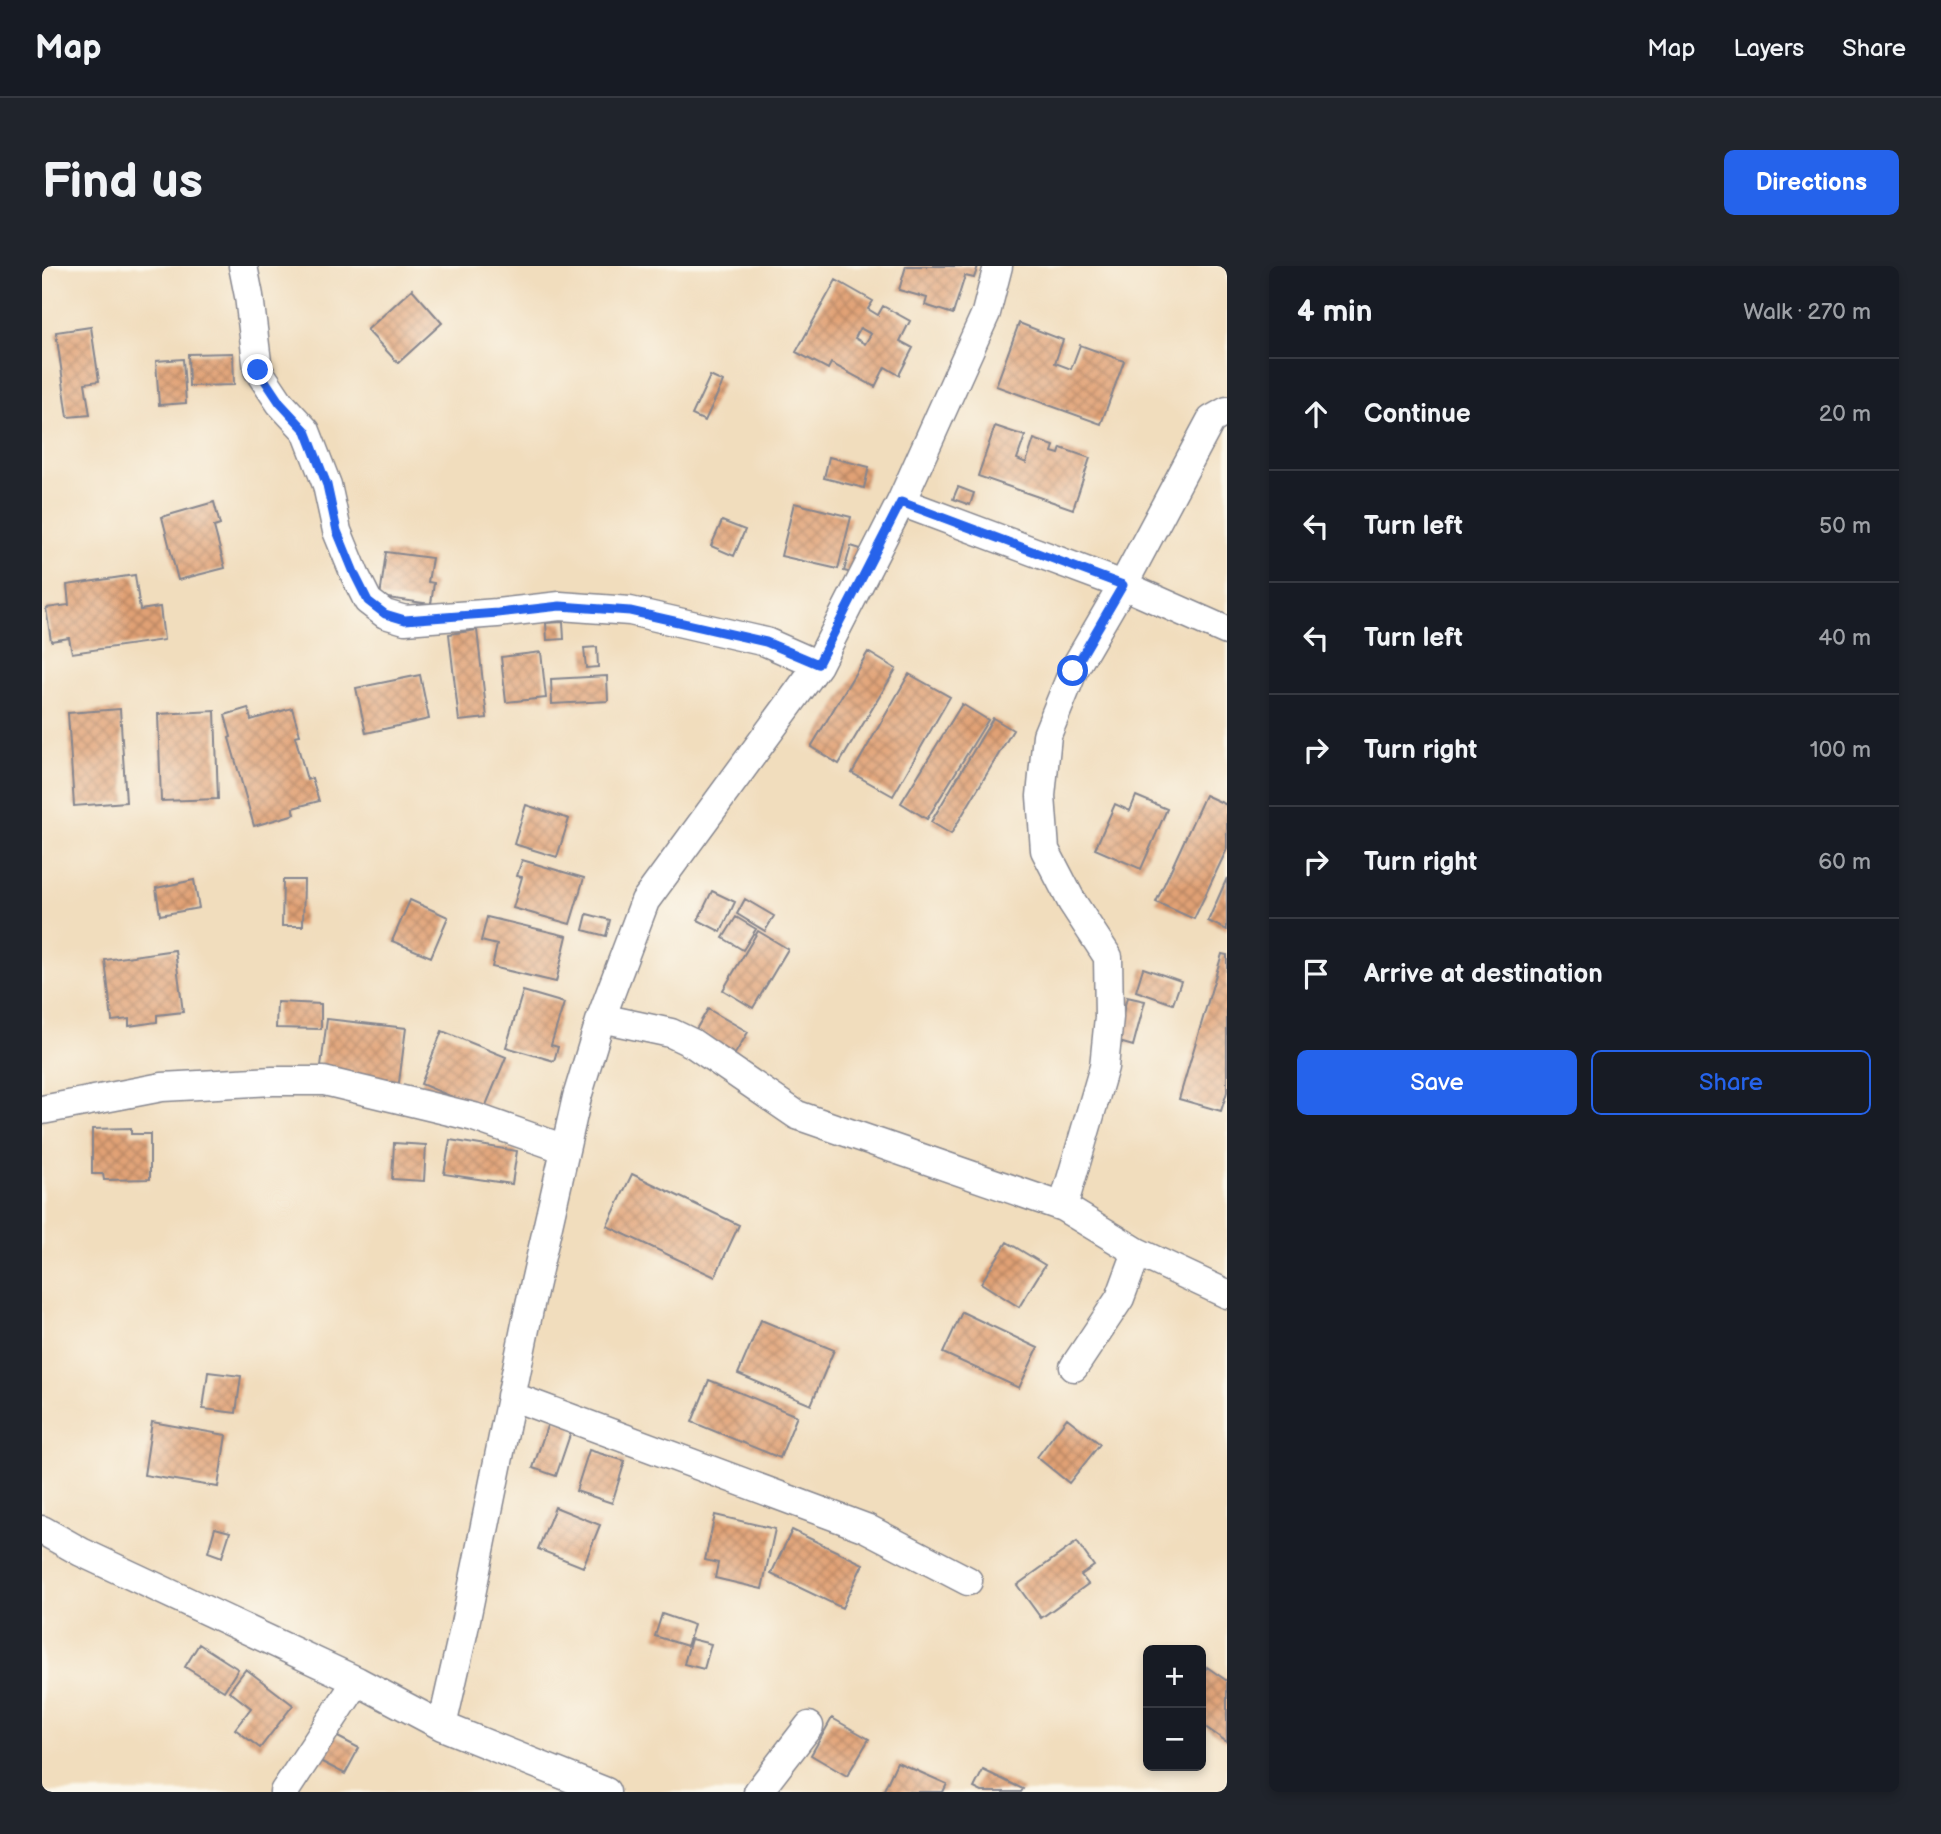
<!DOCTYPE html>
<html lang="en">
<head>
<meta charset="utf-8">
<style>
	body { margin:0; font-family:"Balsamiq Sans",sans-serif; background:#20242c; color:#f1f3f6 }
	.controls { position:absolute; right:21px; bottom:21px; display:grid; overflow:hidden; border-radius:10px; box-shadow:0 4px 10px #0003 }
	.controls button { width:63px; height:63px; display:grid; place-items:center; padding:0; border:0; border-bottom:2px solid #363941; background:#171b24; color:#f1f3f6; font:35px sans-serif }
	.stop { position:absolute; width:21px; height:21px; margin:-16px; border:5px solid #2563eb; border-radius:50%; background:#fff }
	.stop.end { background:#2563eb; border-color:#fff; box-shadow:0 2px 7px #0008 }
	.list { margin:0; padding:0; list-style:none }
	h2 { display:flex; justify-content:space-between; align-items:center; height:91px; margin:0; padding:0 28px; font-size:30px }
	h2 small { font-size:23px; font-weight:400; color:#9ea1a6 }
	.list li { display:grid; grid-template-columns:46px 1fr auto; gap:21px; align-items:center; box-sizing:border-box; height:112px; padding:0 28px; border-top:2px solid #363941 }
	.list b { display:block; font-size:26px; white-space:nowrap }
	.list em { font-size:23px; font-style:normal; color:#9ea1a6 }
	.actions { display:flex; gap:14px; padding:21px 28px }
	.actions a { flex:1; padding:16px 0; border:2px solid #2563eb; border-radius:10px; text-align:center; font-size:24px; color:#2563eb }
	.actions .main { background:#2563eb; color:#fff }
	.icon { flex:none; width:38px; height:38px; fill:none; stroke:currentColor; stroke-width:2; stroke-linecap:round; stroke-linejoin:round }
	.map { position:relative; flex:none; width:1185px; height:1526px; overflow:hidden; border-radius:10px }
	header { display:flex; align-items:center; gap:42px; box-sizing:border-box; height:98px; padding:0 35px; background:#171b24; border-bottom:2px solid #363941 }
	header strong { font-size:33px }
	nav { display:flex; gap:38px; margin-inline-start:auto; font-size:24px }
	.intro { display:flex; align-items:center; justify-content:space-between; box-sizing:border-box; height:168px; padding:0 42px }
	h1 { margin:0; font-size:49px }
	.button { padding:18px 32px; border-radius:10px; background:#2563eb; color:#fff; font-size:24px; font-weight:700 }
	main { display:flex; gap:42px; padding:0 42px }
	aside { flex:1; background:#171b24; border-radius:10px; box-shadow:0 4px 10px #0003 }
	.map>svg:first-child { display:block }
	.building { fill:url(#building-cross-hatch); fill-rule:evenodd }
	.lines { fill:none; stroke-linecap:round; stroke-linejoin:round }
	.minor-casing { stroke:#86868e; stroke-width:31 }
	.minor { stroke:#fff; stroke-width:28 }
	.route { stroke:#2563eb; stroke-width:9 }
</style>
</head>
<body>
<header>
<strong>Map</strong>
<nav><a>Map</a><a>Layers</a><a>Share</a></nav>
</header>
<div class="intro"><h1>Find us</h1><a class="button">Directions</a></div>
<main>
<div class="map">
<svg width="1185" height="1526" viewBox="0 0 1185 1526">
	<defs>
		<pattern id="building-cross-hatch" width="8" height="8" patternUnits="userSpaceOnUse" patternTransform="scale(1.75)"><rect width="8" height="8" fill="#e1a174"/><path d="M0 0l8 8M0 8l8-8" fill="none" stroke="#b68462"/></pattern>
	</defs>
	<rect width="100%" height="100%" fill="#fbf7ec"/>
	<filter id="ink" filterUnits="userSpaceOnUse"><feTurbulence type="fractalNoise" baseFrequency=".0143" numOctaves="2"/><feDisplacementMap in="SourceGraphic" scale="14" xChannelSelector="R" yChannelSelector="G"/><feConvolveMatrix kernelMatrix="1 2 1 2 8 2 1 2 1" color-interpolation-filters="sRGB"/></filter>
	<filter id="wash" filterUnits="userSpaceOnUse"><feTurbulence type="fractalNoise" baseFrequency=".00686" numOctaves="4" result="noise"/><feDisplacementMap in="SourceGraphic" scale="28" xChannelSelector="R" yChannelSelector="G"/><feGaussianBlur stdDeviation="1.57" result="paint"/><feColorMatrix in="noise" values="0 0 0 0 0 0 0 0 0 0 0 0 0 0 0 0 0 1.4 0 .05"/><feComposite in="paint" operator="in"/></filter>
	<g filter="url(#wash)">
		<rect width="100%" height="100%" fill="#f1ddbd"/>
		<g id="blocks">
			<path class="building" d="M864,0H936L932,12L923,10L911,48L883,39L885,32L857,24Z
				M794,14L831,35L826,43L836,49L841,40L868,55L858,75L871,82L857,109L843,101L833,121L789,97L786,103L754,86ZM818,62L829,68L823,78L813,72Z
				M370,23L400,57L356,97L325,64Z
				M977,57L1021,74L1013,97L1029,103L1038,79L1082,95L1059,158L954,120Z
				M49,61L57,115L43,117L48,149L26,151L14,66Z
				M191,87L192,119L147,120L146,88Z
				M141,93L144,137L117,139L114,95Z
				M668,110L681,116L663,155L650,149Z
				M953,160L983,170L975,193L984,197L992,173L1012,180L1010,186L1017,188L1019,182L1048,192L1031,243L936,210Z
				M787,191L827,201L822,222L782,212Z
				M916,221L932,227L928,239L911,233Z
				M172,236L178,259L172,261L183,302L136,314L120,251Z
				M752,237L809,251L796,303L739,290Z
				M680,255L703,264L692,290L669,280Z
				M809,280L825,285L818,309L802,305Z
				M344,286L390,292L386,316L392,317L389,338L338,331Z
				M93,309L98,344L118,341L122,374L30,387L27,372L9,375L4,342L27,339L25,319Z
				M521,356L522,373L505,374L504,357Z
				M435,364L445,452L417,455L407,368Z
				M555,381L556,401L544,402L542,382Z
				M499,386L504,432L464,436L459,391Z
				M826,386L854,403L797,498L769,481Z
				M867,408L908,431L851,530L810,507Z
				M378,409L387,453L324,467L314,422Z
				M565,410L566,435L510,438L509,413Z
				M920,438L946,454L885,553L859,537Z
				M206,442L209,454L250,442L258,469L253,470L265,514L270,512L277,535L251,542L253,548L212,560L187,472L189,471L183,449Z
				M78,443L84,536L32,540L26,447Z
				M173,445L176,533L119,535L116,448Z
				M951,452L971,464L909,568L889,556Z
				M1163,529L1185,539V583L1152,653L1114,636Z
				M1094,530L1125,543L1099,603L1053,583L1073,538L1088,545Z
				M484,539L527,553L515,591L472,578Z
				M480,594L542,612L528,658L471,642L480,611L475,610Z
				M1185,612V664L1166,655Z
				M152,614L157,642L118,649L114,622Z
				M241,614H262L261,660H240Z
				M670,625L693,636L679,666L656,654Z
				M703,633L732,650L723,665L695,648Z
				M368,634L406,651L389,691L350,675Z
				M545,648L568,654L564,670L541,664Z
				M445,651L525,670L514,716L450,701L455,679L439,675Z
				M694,651L714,663L701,684L681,672Z
				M716,665L746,683L711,742L681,724Z
				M133,684L141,746L115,749V756L87,760V753L70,755L63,694Z
				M1180,688L1185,689V826L1179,845L1137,833Z
				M1101,702L1139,715L1131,738L1094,725Z
				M481,725L522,737L509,779L516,781L512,795L464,781Z
				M1085,731L1103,735L1091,780L1074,775Z
				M235,736L279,738V763L234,762Z
				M666,743L706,766L693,788L653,765Z
				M285,753L364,762L357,817L278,808Z
				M400,765L464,791L442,844L379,818Z
				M89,862V868H108V913L62,914L61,908H50V863Z
				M408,874L475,885L470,918L402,908Z
				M352,877L384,879L382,915L350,913Z
				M590,908L697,959L673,1011L565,960Z
				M965,976L1003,999L977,1041L939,1017Z
				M920,1046L996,1082L977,1122L901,1087Z
				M719,1054L792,1084L769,1139L696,1108Z
				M166,1106L199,1110L194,1147L161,1143Z
				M667,1114L755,1150L738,1192L650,1156Z
				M508,1151L531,1160L514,1210L491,1202Z
				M1025,1152L1058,1178L1027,1217L995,1191Z
				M110,1156L184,1169L176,1221L102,1209Z
				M547,1184L583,1195L570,1237L534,1225Z
				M513,1241L558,1259L541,1301L496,1283Z
				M673,1249L733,1263L720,1323L673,1312L676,1297L663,1294Z
				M173,1262L188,1266L180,1291L166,1286Z
				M750,1264L821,1298L800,1342L729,1308Z
				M1035,1276L1052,1300L1039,1309L1046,1318L999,1352L975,1319Z
				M620,1348L652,1359L645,1380L613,1370Z
				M649,1373L669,1378L662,1403L642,1398Z
				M157,1378L196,1403L182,1425L143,1401Z
				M1165,1401L1185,1415V1476L1159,1458V1410Z
				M204,1403L251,1439L218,1482L193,1463L209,1442L187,1425Z
				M790,1452L827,1473L805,1510L769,1489Z
				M292,1469L317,1482L303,1508L278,1495Z
				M855,1496L905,1518L901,1526H841Z
				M941,1504L981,1523L979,1526H940L932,1522Z"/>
		</g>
	</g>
	<g filter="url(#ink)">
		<use href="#blocks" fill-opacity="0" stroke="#86868e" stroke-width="2"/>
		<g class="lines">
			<defs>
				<path id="minor" d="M201,0L207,30L216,104L238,137L264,165L285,219L295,265L313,309L326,335L343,348L363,354L455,347L518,340L588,345L724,376L776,399
					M859,236L1081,319L1185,365
					M559,752L629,767L650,777L755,849L1021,941L1095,986L1185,1028
					M0,844L120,821L231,815H282L432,851L523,883
					M1021,941L1062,801L1067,751L1066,691L1030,636L1003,584L999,530L1005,469L1031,405L1081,319L1169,154L1185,145
					M1032,1101L1078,1032L1095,986
					M469,1130L824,1262L926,1315
					M0,1264L39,1286L315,1415L400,1460L564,1526
					M400,1460L422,1363L487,1043L535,831L559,752L603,635L776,399L859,236L944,47L956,0
					M242,1526L315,1415
					M716,1526L767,1460"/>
			</defs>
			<use href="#minor" class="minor-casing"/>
			<use href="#minor" class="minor"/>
		</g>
	</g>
	<g class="lines" filter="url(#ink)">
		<path class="route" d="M216,104L238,137L264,165L285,219L295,265L313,309L326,335L343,348L363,354L456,347L518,340L588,345L724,376L776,398L859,236L1081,319L1031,405"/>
	</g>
</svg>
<div class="controls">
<button>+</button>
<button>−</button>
</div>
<div class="stop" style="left:1031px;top:405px"></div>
<div class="stop end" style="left:216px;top:104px"></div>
</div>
<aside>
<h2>4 min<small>Walk · 270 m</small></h2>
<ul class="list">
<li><svg class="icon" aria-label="ahead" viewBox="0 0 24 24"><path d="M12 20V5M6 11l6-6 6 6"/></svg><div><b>Continue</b></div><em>20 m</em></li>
<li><svg class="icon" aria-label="left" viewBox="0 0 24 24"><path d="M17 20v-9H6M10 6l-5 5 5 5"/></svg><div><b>Turn left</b></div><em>50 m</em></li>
<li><svg class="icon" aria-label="left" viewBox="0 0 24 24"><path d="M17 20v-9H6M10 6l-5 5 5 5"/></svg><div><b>Turn left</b></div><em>40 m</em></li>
<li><svg class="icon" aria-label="right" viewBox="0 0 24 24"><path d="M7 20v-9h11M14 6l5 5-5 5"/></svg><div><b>Turn right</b></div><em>100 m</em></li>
<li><svg class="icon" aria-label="right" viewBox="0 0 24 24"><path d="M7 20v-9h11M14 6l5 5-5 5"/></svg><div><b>Turn right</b></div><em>60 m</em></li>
<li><svg class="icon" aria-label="arrive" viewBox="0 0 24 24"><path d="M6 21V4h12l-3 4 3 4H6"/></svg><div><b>Arrive at destination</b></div></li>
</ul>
<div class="actions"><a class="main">Save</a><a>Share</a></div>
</aside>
</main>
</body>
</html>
